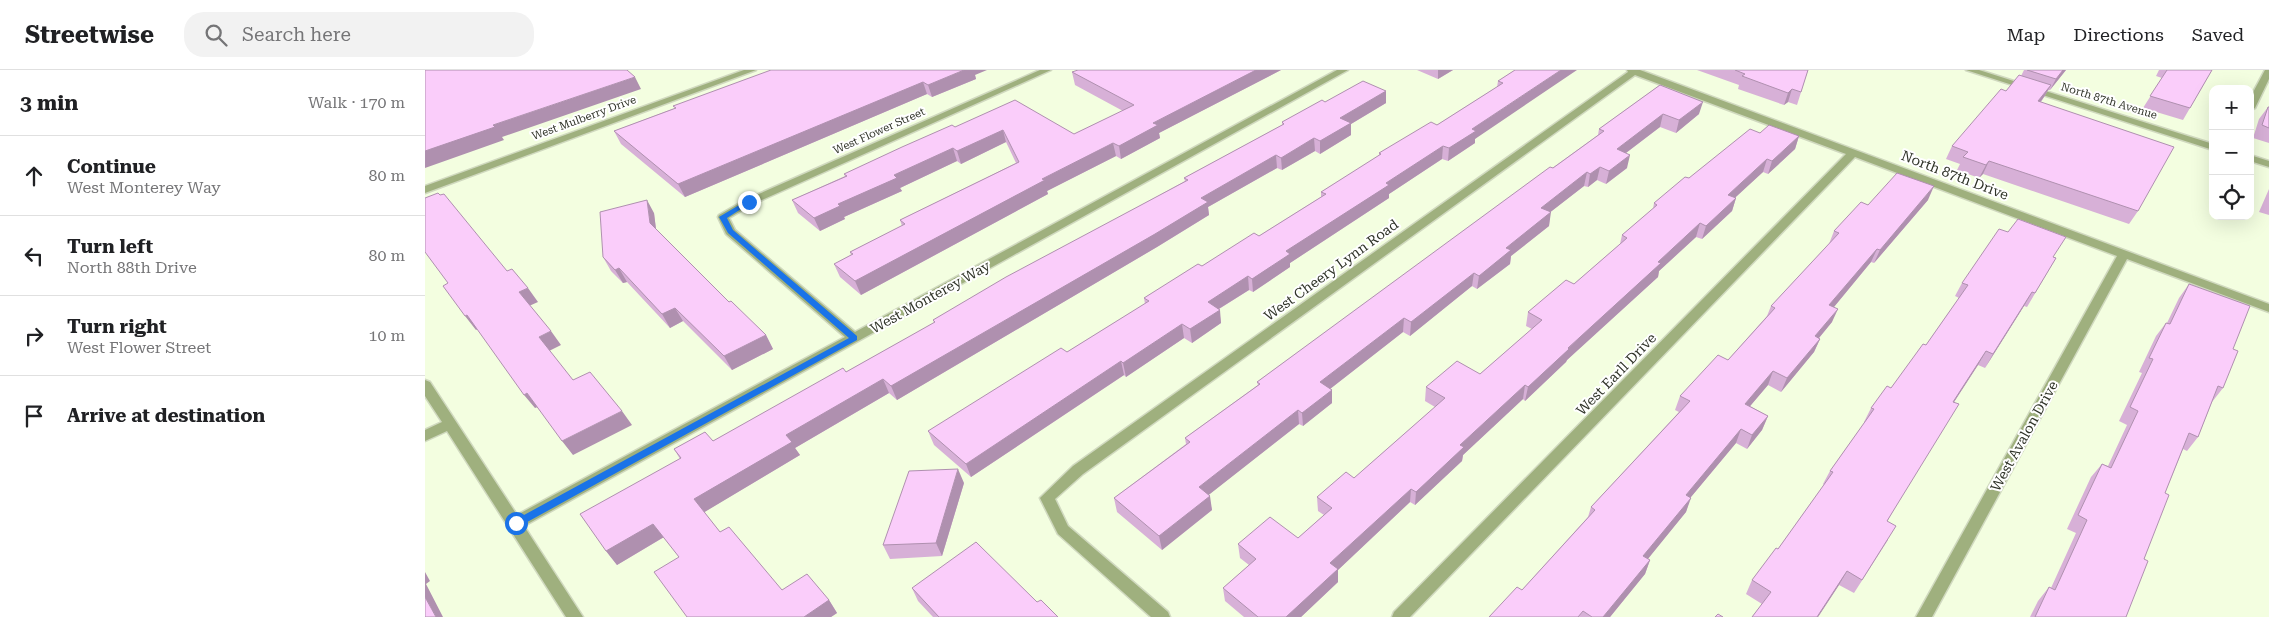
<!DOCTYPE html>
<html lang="en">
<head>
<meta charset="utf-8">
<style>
	body { margin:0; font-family:"Roboto Serif",serif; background:#f2f2f2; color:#202124 }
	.controls { position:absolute; right:15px; top:15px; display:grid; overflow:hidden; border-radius:10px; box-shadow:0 5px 20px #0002 }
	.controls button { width:45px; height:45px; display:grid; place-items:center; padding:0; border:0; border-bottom:1px solid #e0e0e0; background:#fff; color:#202124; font:25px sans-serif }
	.stop { position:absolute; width:15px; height:15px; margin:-11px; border:4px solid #1a73e8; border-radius:50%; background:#fff }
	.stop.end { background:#1a73e8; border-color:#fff; box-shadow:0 1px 5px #0008 }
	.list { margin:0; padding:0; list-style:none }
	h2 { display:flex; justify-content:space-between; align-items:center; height:65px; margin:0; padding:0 20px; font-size:21px }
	h2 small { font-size:16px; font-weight:400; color:#757577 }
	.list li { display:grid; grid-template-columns:32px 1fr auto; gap:15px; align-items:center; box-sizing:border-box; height:80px; padding:0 20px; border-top:1px solid #e0e0e0 }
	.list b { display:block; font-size:19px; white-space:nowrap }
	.list p { margin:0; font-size:16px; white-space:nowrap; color:#757577 }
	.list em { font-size:16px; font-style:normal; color:#757577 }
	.icon { flex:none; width:28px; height:28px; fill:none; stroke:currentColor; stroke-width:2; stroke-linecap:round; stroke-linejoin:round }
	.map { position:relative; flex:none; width:1844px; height:547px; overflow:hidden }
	header { display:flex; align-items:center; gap:30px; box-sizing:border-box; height:70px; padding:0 25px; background:#fff; border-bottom:1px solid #e0e0e0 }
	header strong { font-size:24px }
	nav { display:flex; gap:28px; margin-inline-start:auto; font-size:18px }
	.search { width:350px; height:45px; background:#f2f2f2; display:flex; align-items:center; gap:12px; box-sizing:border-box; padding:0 18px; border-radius:20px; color:#757577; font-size:19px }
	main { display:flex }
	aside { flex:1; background:#fff }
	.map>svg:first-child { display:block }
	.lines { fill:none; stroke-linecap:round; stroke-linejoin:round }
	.minor-casing { stroke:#d0d9bf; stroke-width:3 }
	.minor { fill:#9fb07e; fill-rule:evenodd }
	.wall { fill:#d7b0d7 }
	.shaded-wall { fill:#af90af }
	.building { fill:#facdfa; stroke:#af90af }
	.route { fill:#1a73e8 }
	.labels { text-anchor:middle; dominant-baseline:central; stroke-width:4; stroke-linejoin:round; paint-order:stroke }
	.far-street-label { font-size:11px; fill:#2f3328; stroke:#fff }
	.street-label { font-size:14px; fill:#2f3328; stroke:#fff }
</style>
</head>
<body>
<header>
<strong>Streetwise</strong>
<div class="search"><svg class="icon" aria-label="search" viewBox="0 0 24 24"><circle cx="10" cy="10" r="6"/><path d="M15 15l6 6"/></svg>Search here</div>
<nav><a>Map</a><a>Directions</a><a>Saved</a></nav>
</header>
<main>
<aside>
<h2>3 min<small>Walk · 170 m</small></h2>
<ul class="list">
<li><svg class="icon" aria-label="ahead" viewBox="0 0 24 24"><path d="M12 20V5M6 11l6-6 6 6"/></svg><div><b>Continue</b><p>West Monterey Way</p></div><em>80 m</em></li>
<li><svg class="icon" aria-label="left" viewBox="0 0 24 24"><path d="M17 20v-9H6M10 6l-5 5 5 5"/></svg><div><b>Turn left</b><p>North 88th Drive</p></div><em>80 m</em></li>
<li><svg class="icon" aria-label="right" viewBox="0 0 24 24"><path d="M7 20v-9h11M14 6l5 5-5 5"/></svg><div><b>Turn right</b><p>West Flower Street</p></div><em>10 m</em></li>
<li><svg class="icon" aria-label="arrive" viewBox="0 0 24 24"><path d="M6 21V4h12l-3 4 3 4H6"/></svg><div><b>Arrive at destination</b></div></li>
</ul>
</aside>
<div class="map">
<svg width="1844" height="547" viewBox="0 0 1844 547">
	<rect width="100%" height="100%" fill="#f3fee0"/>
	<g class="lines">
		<defs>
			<path id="minor" d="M319,0H331L0,123V116Z
				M615,0H626L328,134L304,148L310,160L430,262L912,0H923L99,456L158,547H141L22,361L0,371V360L17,352L0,326V310L5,312L92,445L420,267L301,164L293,147L294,145L320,130Z
				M1202,0H1215L1844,234V242L1702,189L1507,547H1491L1692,186L1430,87L985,547H967L969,542L1421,84L1210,5L658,404L630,429L643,456L743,542L745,547H726L633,464L615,428L648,396L1203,2Z
				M1541,0H1554L1788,74V80Z
				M1840,0H1844V9L1830,38L1825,41V28Z
				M1825,85L1844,91V97L1825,91Z"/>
		</defs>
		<use href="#minor" class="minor-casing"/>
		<use href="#minor" class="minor"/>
	</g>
	<path class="wall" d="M856,0L734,63L735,68L696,89L691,86L622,121L623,124L436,225L415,207L409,194L426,185L425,182L477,156L475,150L591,93L581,72L536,94L532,91L475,118L477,121L419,147L420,149L395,161L373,143L367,130L420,106L419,104L530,57L649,64L698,41L650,15L647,2Z
		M992,0H1028L1013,9Z
		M1090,0L1050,69V73L1023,91L1017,89L964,124V128L865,193V197L828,222L824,220L794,239L796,253L767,273L759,268L701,307L699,305L546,407L509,375L503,361L642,282L720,234L719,228L777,196L834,166L896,127V122L954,86V83L1012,55L1072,17L1073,11Z
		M1272,0H1383L1372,35L1363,32L1359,35L1313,19L1314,15Z
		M1599,0H1641L1625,20H1623L1619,27L1616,32L1713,141L1704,154L1558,104L1554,108L1532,100L1535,94L1521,89L1527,76L1596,6Z
		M1734,0H1787L1758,50L1718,38L1737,8L1731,6Z
		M550,5L551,9L507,27L502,24L260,127L196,74L189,61L250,38L248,36Z
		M1235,15L1274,44L1251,63L1235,57L1201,83L1202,98L1181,114L1172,110L1163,117L1159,116L1125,142L1124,156L1086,186L1085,194L1052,219L1047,216L985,266L978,262L905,319L907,320V333L878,356L874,354L783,425L787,440L737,480L692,442L689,428L761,374L760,368L833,315L832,312L1173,65L1174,59Z
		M961,21V33L926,54V65L895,84L890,81L857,100L852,98L783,137L784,145L732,177L472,330L464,323L370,378L375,385L279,442L295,462L357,520L404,530L412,543L406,547H262L254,487L239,467L192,495L181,481L255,389L249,379L288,371L421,302L509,253L508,250L760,111L759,108L857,55V52L900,32Z
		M1843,37H1844V73L1828,68L1834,49Z
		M1335,63L1374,66L1370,79L1343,104L1338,102L1310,127L1311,128L1307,141L1277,169L1271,167L1234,201L1233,207L1142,290L1141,292L1100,331L1098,329L1038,385L1037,391L990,435L985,432L913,500V512L876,547H819L800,531L798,518L824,495L815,488L813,474L873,468L899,445L893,441L892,427L929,408L1010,337L1000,331L1001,317L1055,304L1107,259L1101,256L1103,242L1149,214L1195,174L1197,165L1228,139L1229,133L1264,108Z
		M1844,119V145L1834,142Z
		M1503,130L1449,193L1446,192L1409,237L1407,252L1394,268L1395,269L1389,282L1356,322L1343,315L1325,336L1343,346L1337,360L1322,379L1311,373L1265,428L1261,442L1222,489L1225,490L1220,504L1185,547H1064L1097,520L1163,447L1166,437L1254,342L1250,340L1255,326L1303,290L1342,246L1346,236L1404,174L1409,161L1443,135Z
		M229,143L231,160L304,232L341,265L348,279L307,300L258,251L245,258L202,212L198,213L186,201L178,187Z
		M1628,187L1631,188L1602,237L1599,236L1560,298L1553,295L1529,332L1462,452L1463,470L1429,523L1414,515L1393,547H1327L1337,534L1321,524L1327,510L1353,479L1399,415L1398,414L1405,401L1440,352H1439L1446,338L1466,318L1501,275L1534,228L1530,226L1537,213Z
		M1764,214L1808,279L1798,318L1787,332L1773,367L1762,381L1758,379L1740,423L1701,547H1605L1613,531L1624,517L1626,518L1651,463L1642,459L1666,407L1677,394L1683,396L1702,355L1694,351L1717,303L1714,302L1731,266L1741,253H1742L1754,228Z
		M539,413L517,486L465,489L458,475Z
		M487,518L612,532L633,547H508L493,531Z"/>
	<path class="shaded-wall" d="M539,0H562L550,5L551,9L507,27L503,15Z
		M831,0H856L734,63L735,68L696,89L694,76L728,53Z
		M1013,0H1028L1013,9Z
		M1136,0H1152L1050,69V73L1023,91L1024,78L1047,59Z
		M1638,0H1641L1625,20L1631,9Z
		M210,7L216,19L77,67L79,70L0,98V81L68,55Z
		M498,12L502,24L260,127L253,114Z
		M1626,15L1619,27L1607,43L1613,31Z
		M1367,19L1363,32L1359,35L1363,23Z
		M961,21V33L926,54V65L895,84V71L915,48Z
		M1278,32L1274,44L1251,63L1254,50Z
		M1238,44L1235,57L1189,92L1192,79Z
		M578,60L581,72L536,94L532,81Z
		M1374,66L1370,79L1343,104L1347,91Z
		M889,68L890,81L857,100L856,88Z
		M688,73L691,86L622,121L623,124L436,225L430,211L617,109Z
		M1018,76L1017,89L964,124V128L865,193V197L828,222L827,209L861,181L961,113Z
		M528,78L532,91L475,118L477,121L419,147L420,149L395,161L389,148L413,134L469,105Z
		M851,85L852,98L783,137L784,145L732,177L472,330L466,316L776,128Z
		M1205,85L1202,98L1181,114L1184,101Z
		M1342,89L1338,102L1299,138L1303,125Z
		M1564,91L1558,104L1554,108L1561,95Z
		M1175,97L1172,110L1163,117L1165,104Z
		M1162,102L1159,116L1114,151L1116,138Z
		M1509,116L1503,130L1449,193L1455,180Z
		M1311,128L1307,141L1277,169L1281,156Z
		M222,130L229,143L232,167L225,153Z
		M1126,142L1124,156L1086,186L1085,194L1052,219L1054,206L1081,178Z
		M1275,153L1271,167L1234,201L1233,207L1142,290L1141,292L1100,331L1103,317L1233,192Z
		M1452,179L1446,192L1399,249L1404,235Z
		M194,198L202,212L198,213L190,200Z
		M1049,203L1047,216L985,266L986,252Z
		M823,206L824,220L784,245L783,232Z
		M103,218L113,232L104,236L94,222Z
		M1607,222L1599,236L1560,298L1568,284Z
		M250,238L258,251L245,258L237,244Z
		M1413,239L1407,252L1384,280L1390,266Z
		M795,240L796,253L767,273L765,259Z
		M42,245L53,259L51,260L40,246Z
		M979,248L978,262L896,326L895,312Z
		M757,254L759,268L701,307L698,293Z
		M126,261L136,275L124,281L114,267Z
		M341,265L348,279L307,300L299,286Z
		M1395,269L1389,282L1356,322L1362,308Z
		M1561,281L1553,295L1520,346L1528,332Z
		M696,291L699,305L546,407L541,394Z
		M1348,301L1343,315L1315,348L1320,334Z
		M458,309L464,323L370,378L375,385L278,443L269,429L361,365Z
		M1100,315L1098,329L1038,385L1037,391L990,435L991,422L1035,375Z
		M907,320V333L878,356L877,343Z
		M102,323L113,337L110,338L99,325Z
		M873,340L874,354L776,431L774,417Z
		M197,341L207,355L148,385L137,371Z
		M1343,346L1337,360L1322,379L1327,365Z
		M1316,359L1311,373L1256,439L1261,425Z
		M533,399L539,413L517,486L511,473Z
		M986,419L985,432L913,500V512L876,547H861L905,493Z
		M785,426L787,440L737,480L734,466Z
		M1266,428L1261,442L1214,500L1218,486Z
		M228,454L239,467L192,495L181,481Z
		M1225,490L1220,504L1185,547H1178Z
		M1422,501L1414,515L1393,547H1392Z
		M0,502L5,511L1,514L18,547H11L0,527Z
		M404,530L412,543L406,547H379Z"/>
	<path class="building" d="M0,0H202L210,7L68,55L70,57L0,81Z
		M346,0H539L503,15L498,12L253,114L189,61L251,38L248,36Z
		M653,0H831L728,53L733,55L694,76L688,73L617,109L620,110L430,211L409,194L428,184L425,182L480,154L475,150L594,92L578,60L532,81L528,78L469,105L472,108L413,134L415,136L389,148L367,130L422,106L419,104L477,77L527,55L530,57L590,30L649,64L709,35L647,2Z
		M1090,0H1136L1047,59L1051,61L1024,78L1018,76L961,113L964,115L861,181L865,184L827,209L823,206L783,232L795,240L765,259L757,254L698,293L696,291L541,394L503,361L636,278L642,282L724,231L719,228L773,194L777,196L829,163L834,166L901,124L896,122L956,84L954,83L1006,52L1012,55L1078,13L1073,11Z
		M1310,0H1383L1376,22L1367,19L1363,23L1317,6L1320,4Z
		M1602,0H1638L1631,9Z
		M1742,0H1787L1765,38L1725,26Z
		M1594,5L1626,15L1613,31L1749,77L1713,141L1564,91L1561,95L1538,87L1543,82L1527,76L1576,19L1581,21Z
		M938,11L961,21L915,48L926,53L895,71L889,68L856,88L851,85L776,128L783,132L730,164L466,316L458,309L361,365L367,372L269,429L295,462L304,457L357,520L382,504L404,530L379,547H262L229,502L254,487L228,454L181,481L155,444L256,388L249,379L280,362L288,371L418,298L421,302L510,252L508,250L581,207L763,110L759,108L859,54L857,52L897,30L900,32Z
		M1235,15L1278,32L1254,50L1238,44L1192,79L1205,85L1184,101L1175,97L1165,104L1162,102L1116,138L1126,142L1081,178L1086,180L1054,206L1049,203L986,252L979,248L895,312L907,320L877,343L873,340L774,417L785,426L734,466L689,428L765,372L760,368L835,314L832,312L1125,97L1128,98L1179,61L1174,59Z
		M1843,37H1844V58L1837,55Z
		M1344,55L1374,66L1347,91L1342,89L1303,125L1311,128L1281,156L1275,153L1233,192L1236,193L1143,278L1144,279L1103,317L1100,315L1035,375L1039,377L991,422L986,419L905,493L913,499L861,547H833L798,518L831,489L813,474L845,447L873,468L907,438L892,427L921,402L929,408L1020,328L1001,317L1032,291L1055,304L1117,250L1103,242L1141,210L1149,214L1202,168L1197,165L1232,135L1229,133L1260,107L1264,108L1325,59L1335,63Z
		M1472,103L1509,116L1455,180L1452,179L1404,235L1413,239L1390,266L1395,269L1362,308L1348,301L1320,334L1343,346L1327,365L1316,359L1261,425L1266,428L1218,486L1225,490L1178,547H1167L1158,541L1153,547H1064L1092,517L1097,520L1170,440L1166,437L1265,331L1255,326L1293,285L1303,290L1350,238L1346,236L1414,163L1409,161L1436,132L1443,135Z
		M13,123L15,125L19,124L82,201L87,199L103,218L94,222L126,261L114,267L148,310L165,302L197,341L137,371L102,323L99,325L42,245L40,246L18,216L23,213L0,182V128Z
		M222,130L225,153L304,232L306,231L341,265L299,286L250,238L237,244L194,198L190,200L178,187L175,142Z
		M1593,149L1641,167L1628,187L1631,188L1610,223L1607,222L1568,284L1561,281L1528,332L1534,334L1462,451L1471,456L1437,510L1422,501L1392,547H1327L1346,522L1327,510L1351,478L1353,479L1408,402L1405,401L1449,339L1446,338L1462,316L1466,318L1498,274L1501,275L1543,215L1537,213L1574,159L1583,162Z
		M1764,214L1825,236L1808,279L1813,281L1798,318L1793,316L1773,367L1764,363L1740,423L1744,425L1719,489L1723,491L1701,547H1610L1624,517L1630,520L1662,450L1653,445L1677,394L1686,398L1713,341L1705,337L1728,289L1724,288L1741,253L1745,254Z
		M533,399L511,473L458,475L484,401Z
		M551,472L612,532L616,530L633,547H514L487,518Z
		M0,527L11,547H0Z
		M1293,544L1298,547H1290Z"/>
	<path class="route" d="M321,131L327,132L302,148L308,160L432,266V270L95,456H88V451L424,268L303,163L294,147Z"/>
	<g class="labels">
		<g class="far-street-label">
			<text transform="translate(1684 31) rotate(17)">North 87th Avenue</text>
			<text transform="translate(159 48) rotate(-20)">West Mulberry Drive</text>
			<text transform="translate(454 61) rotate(-24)">West Flower Street</text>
		</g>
		<g class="street-label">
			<text transform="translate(1530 105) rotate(21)">North 87th Drive</text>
			<text transform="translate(906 200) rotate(-36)">West Cheery Lynn Road</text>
			<text transform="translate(505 227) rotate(-29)">West Monterey Way</text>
			<text transform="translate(1191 304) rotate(-46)">West Earll Drive</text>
			<text transform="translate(1599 366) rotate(-61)">West Avalon Drive</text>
		</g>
	</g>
</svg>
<div class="controls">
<button>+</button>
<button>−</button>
<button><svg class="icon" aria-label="locate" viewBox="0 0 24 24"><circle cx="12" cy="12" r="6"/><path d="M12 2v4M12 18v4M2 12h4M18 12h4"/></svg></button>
</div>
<div class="stop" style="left:91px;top:453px"></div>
<div class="stop end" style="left:324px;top:132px"></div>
</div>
</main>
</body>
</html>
